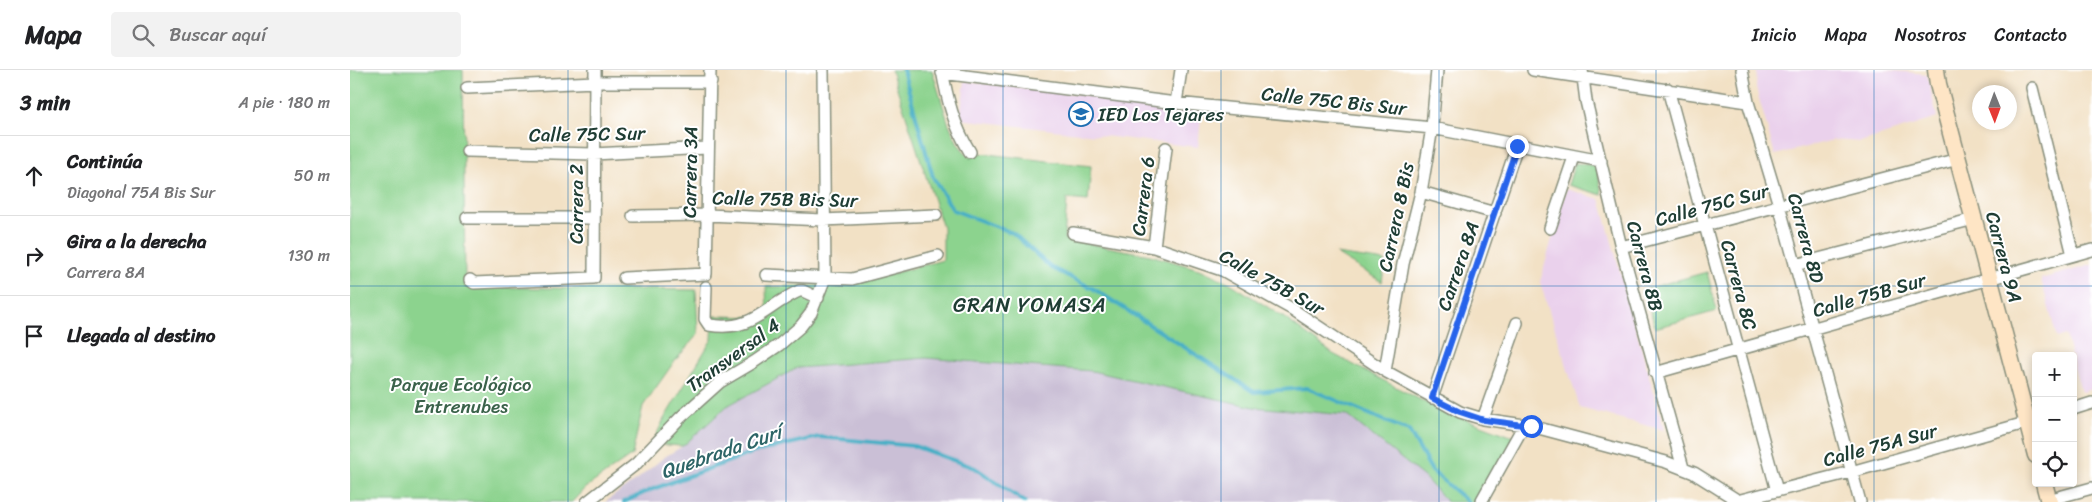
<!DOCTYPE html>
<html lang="es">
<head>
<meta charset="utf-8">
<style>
	body { margin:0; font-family:Sriracha,sans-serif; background:#f2f2f2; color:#202124 }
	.controls { position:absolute; right:15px; bottom:15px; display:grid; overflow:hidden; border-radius:5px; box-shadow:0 2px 8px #0003 }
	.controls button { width:45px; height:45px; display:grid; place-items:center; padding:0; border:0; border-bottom:1px solid #e0e0e0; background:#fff; color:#202124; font:25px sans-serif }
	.compass { position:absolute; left:1622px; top:15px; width:45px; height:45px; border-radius:50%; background:#fff; box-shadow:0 2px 8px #0003; rotate:179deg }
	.stop { position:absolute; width:15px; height:15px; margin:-11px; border:4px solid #2563eb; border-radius:50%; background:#fff }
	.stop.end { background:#2563eb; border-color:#fff; box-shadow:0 1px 5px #0008 }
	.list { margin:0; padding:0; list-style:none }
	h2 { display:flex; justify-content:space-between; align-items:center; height:65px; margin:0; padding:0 20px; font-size:21px }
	h2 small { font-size:16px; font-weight:400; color:#757577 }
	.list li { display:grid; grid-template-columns:32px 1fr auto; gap:15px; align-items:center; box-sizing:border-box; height:80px; padding:0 20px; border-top:1px solid #e0e0e0 }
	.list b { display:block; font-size:19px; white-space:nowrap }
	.list p { margin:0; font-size:16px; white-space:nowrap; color:#757577 }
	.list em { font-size:16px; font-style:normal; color:#757577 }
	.icon { flex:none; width:28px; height:28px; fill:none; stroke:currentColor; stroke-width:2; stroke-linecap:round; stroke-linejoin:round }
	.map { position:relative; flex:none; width:1742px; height:432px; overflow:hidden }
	header { display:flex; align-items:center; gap:30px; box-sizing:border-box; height:70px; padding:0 25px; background:#fff; border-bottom:1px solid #e0e0e0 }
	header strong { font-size:24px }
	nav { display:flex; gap:28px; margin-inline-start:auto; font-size:18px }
	.search { width:350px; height:45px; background:#f2f2f2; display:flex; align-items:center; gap:12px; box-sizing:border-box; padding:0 18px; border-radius:5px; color:#757577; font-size:19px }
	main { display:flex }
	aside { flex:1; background:#fff }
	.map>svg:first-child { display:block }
	.built { fill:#ead1ec }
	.industrial { fill:#cabfd6 }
	.green { fill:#8cd38e; stroke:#568861 }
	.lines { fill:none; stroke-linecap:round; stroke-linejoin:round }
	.stream { stroke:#47afc6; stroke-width:4 }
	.street-casing { stroke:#888f7c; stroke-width:14 }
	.secondary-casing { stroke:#888f7c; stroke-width:19 }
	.street { stroke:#fff; stroke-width:11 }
	.secondary { stroke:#fee5c5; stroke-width:16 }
	.route { stroke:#2563eb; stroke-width:6 }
	.grid { fill:none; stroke:#1f6fb2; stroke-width:1; stroke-opacity:0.55 }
	.labels { text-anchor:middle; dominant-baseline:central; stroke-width:4; stroke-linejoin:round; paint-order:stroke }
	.street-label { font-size:19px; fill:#1f3d34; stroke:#fff }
	.poi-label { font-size:19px; fill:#1f3d34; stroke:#fff; text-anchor:start }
	.park-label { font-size:19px; fill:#3a624a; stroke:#fff }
	.water-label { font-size:20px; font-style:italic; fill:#2d6567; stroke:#fff }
	.quarter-label { font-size:21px; letter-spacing:1px; fill:#1f3d34; stroke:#fff }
</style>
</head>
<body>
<header>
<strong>Mapa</strong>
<div class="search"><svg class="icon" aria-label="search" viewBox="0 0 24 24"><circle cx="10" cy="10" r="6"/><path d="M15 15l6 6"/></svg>Buscar aquí</div>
<nav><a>Inicio</a><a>Mapa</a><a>Nosotros</a><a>Contacto</a></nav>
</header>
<main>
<aside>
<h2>3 min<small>A pie · 180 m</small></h2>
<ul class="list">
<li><svg class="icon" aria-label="ahead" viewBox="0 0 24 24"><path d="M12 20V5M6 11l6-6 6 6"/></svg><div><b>Continúa</b><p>Diagonal 75A Bis Sur</p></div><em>50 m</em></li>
<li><svg class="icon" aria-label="right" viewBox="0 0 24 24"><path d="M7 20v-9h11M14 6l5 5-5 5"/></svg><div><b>Gira a la derecha</b><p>Carrera 8A</p></div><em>130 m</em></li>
<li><svg class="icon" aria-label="arrive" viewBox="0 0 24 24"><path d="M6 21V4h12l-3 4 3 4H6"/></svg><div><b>Llegada al destino</b></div></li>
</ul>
</aside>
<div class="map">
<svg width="1742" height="432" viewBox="0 0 1742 432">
	<rect width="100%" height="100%" fill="#fff"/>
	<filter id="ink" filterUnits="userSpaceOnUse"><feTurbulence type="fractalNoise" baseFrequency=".02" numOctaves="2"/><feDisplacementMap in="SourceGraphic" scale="10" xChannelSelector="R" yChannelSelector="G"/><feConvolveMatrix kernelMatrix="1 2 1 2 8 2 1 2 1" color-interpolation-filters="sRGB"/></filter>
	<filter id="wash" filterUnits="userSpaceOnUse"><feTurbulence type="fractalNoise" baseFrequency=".0096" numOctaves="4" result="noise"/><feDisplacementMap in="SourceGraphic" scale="20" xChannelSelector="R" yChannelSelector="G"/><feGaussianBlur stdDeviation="1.12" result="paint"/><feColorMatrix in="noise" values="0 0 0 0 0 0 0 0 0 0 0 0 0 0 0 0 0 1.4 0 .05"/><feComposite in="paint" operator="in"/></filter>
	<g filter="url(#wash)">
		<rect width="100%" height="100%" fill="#f2e1c5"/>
		<path class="built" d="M1407,0H1534L1577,4L1587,48L1510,72L1483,70L1425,85L1406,18Z
			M615,11L852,39L848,77L610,49Z
			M1216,119L1250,129L1314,360L1230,338L1190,212Z
			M1742,195V319L1731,322L1723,293V286H1721L1716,265L1707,268L1691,209Z"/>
		<path class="industrial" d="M576,288L742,301L904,337L997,345L1074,407L1097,432H255L289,408L313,388L333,376L377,336L447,298Z"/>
		<path class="green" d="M0,0H113L115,217L346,220L348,264L324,292L293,336L282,385L235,418L222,432H0Z
			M541,0H582L598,52L608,74L621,89L620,82L741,96L738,131L717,129L714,169L800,185L852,200L880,213L933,247L983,284L1086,338L1166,368L1134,432H1097L1074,407L997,345L904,337L742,301L576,288L447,298L377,336L333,376L302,374L314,349L362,269L363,246L417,247L416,217L503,214L593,190V158Z
			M1225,93L1247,96L1252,125L1218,115Z
			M986,184L1035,191L1032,212Z
			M1357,202L1367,241L1305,258L1295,219Z"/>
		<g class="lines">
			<path class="stream" d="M553,0L583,107L603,140L663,163L700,197L744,219L904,322L957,318L1059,361L1082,401L1118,432
				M274,432L303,419L404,382L469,367L564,376L625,398L675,432"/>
		</g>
	</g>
	<g filter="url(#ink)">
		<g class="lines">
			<defs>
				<path id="street" d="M592,0C597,29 604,56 620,82
					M1183,0L1398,32
					M1232,0L1236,31L1271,177L1333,398
					M1392,0L1398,32L1429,135L1510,432
					M592,3L826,33L1082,58L1251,91
					M117,18L245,12H361
					M1682,18L1723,185
					M1318,19L1427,421
					M826,33L831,0
					M117,81L244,84L357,78
					M1071,122L1145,143
					M283,146L357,145L473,150L586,145
					M117,148H244
					M1200,158L1224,87
					M723,163L804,177L872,200L942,239L1035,301L1110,342L1133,349L1181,356L1316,392L1344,403L1390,432
					M804,177L816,78
					M1271,177L1608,89
					M1445,195L1624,149
					M416,205L502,209L588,186
					M274,208L356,204L360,0
					M120,210L124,213L244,208L245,0
					M356,217L355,249L359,255C403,262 414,237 449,221H453L468,228
					M1035,301L1053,194L1071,122L1082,58L1087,0
					M1305,303L1742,180
					M1082,328L1167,76
					M1723,339L1742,333
					M1133,349L1167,253
					M1132,430L1174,355
					M1698,430L1742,418
					M237,432L286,394L330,348L370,312L404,292L429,275L451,256L461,243L475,208L473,0
					M1383,432L1501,402L1686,350"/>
				<path id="secondary" d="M1586,0L1588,14L1686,385
					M1694,413L1699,432"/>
			</defs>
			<use href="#street" class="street-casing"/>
			<use href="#secondary" class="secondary-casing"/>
			<use href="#street" class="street"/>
			<use href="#secondary" class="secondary"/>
		</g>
	</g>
	<g class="lines" filter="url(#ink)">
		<path class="route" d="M1167,76L1082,328L1110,342L1134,350L1181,356"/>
	</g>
	<path class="grid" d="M218,0V432M436,0V432M653,0V432M871,0V432M1089,0V432M1306,0V432M1524,0V432M0,216H1742"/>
	<defs>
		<symbol id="school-ring" viewBox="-11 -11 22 22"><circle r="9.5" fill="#fff" stroke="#1f6fb2" stroke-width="1.5"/><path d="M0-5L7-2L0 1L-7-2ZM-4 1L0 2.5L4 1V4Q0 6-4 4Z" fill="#1f6fb2"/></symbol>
	</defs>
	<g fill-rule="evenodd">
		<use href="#school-ring" x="717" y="30" width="28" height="28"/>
	</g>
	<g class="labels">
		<g class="street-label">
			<text transform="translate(984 31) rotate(6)">Calle 75C Bis Sur</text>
			<text transform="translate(237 64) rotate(-1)">Calle 75C Sur</text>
			<text transform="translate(340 102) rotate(-89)">Carrera 3A</text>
			<text transform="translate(793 126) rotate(-83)">Carrera 6</text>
			<text transform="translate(435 129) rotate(1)">Calle 75B Bis Sur</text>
			<text transform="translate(226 134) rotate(-90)">Carrera 2</text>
			<text transform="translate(1362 135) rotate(-15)">Calle 75C Sur</text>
			<text transform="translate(1046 147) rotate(-78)">Carrera 8 Bis</text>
			<text transform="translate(1456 168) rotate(75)">Carrera 8D</text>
			<text transform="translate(1654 187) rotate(75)">Carrera 9A</text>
			<text transform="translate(1108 196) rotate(-71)">Carrera 8A</text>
			<text transform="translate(1295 196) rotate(75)">Carrera 8B</text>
			<text transform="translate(922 212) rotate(29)">Calle 75B Sur</text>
			<text transform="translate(1389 215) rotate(75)">Carrera 8C</text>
			<text transform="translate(1519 225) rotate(-16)">Calle 75B Sur</text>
			<text transform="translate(383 285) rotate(-36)">Transversal 4</text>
			<text transform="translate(1530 375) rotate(-15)">Calle 75A Sur</text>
		</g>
		<g class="poi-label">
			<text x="748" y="44">IED Los Tejares</text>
		</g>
		<g class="park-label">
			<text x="111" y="314">Parque Ecológico<tspan x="111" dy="22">Entrenubes</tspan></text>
		</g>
		<g class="water-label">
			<text transform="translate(371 382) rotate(-19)">Quebrada Curí</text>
		</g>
		<g class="quarter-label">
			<text x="680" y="235">GRAN YOMASA</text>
		</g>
	</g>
</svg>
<div class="controls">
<button>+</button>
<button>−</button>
<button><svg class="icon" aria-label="locate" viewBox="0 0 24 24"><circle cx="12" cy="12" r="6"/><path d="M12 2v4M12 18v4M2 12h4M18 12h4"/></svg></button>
</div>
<svg class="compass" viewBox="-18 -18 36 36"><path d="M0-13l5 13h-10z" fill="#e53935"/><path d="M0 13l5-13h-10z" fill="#757577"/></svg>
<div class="stop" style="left:1181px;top:356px"></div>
<div class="stop end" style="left:1167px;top:76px"></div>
</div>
</main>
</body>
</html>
